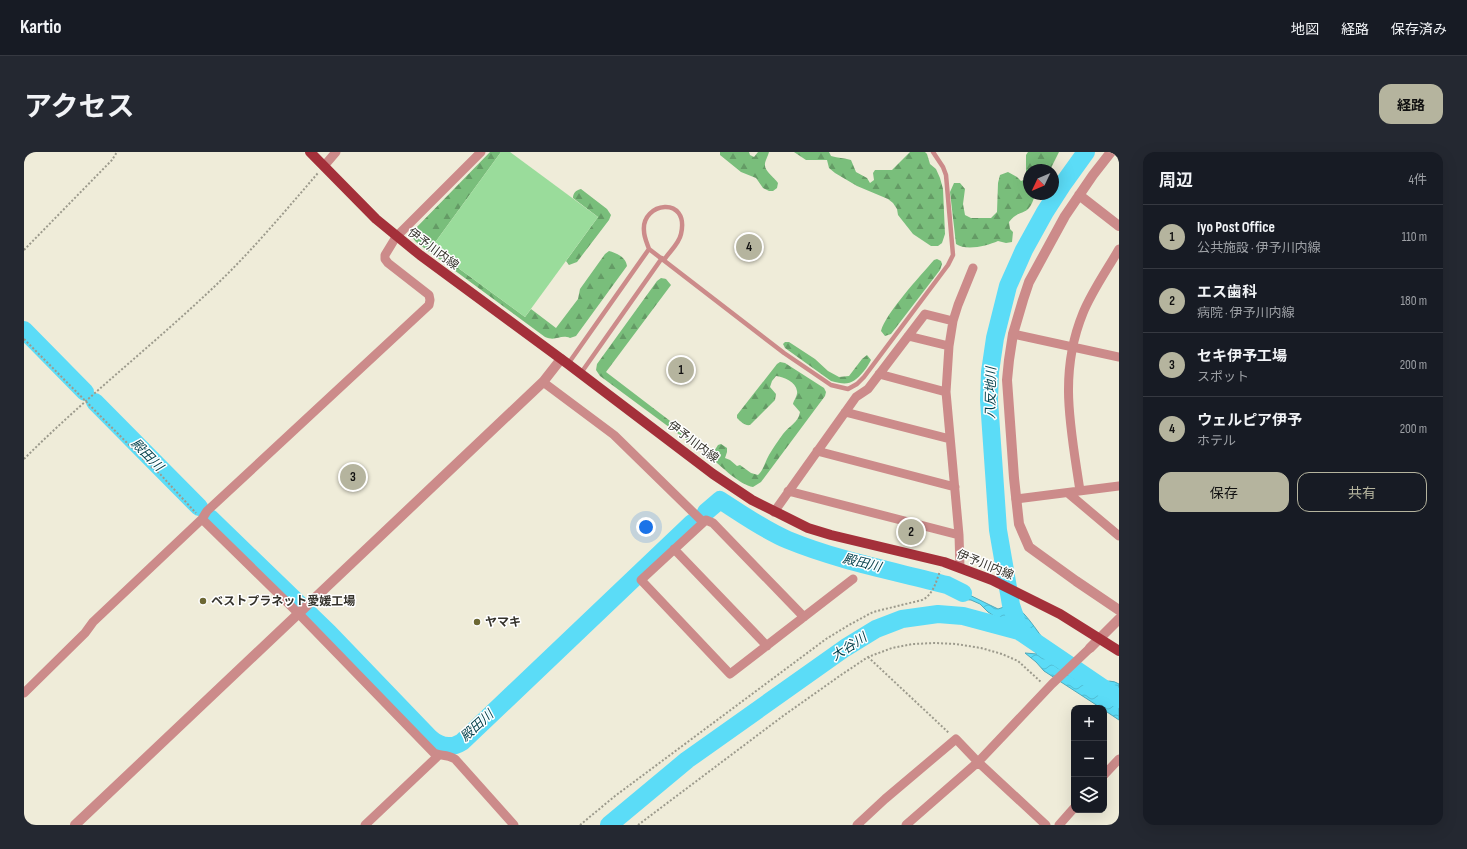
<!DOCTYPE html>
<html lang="ja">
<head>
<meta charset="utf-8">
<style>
	body { margin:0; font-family:"Sofia Sans Condensed","Noto Sans JP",sans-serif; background:#242831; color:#f1f3f6 }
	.controls { position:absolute; right:12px; bottom:12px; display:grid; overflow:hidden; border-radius:8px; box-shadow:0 4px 16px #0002 }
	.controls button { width:36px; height:36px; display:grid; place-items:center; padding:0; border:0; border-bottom:1px solid #363941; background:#171b24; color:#f1f3f6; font:20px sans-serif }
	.compass { position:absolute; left:999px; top:12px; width:36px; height:36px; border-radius:50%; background:#171b24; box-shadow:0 4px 16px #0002; rotate:226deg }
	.you { position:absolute; left:622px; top:375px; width:14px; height:14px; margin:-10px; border:3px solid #fff; border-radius:50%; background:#1a73e8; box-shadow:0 0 0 6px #1a73e833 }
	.badge { display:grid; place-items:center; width:26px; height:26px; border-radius:50%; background:#b5b49e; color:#111; font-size:13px; font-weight:700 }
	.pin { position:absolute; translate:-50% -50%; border:2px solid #fff; box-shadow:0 1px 4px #0006 }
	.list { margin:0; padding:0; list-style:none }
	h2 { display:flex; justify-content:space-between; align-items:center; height:52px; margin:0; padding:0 16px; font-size:17px }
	h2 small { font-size:13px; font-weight:400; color:#9ea1a6 }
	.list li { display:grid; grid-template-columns:26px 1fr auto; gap:12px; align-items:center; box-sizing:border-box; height:64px; padding:0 16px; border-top:1px solid #363941 }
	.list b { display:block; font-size:15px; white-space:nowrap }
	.list p { margin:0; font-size:13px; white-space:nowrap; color:#9ea1a6 }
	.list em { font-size:13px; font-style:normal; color:#9ea1a6 }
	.actions { display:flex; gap:8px; padding:12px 16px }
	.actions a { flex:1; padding:9px 0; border:1px solid #b5b49e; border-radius:12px; text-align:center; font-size:14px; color:#b5b49e }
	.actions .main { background:#b5b49e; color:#111 }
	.icon { flex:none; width:22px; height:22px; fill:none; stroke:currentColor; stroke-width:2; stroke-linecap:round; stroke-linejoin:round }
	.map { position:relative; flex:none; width:1095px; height:673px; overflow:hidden; border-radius:12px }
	header { display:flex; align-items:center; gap:24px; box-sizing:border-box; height:56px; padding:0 20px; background:#171b24; border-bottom:1px solid #363941 }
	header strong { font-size:19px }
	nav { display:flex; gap:22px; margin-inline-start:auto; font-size:14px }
	.intro { display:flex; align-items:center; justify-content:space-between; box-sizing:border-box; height:96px; padding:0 24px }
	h1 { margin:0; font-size:28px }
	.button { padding:10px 18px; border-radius:12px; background:#b5b49e; color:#111; font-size:14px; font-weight:700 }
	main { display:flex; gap:24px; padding:0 24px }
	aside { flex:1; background:#171b24; border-radius:12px; box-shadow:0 4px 16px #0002 }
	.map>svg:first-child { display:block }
	.forest { fill:url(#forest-firs) }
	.park { fill:#9adc9b }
	.water { fill:url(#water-waves); stroke:#4fa9ba }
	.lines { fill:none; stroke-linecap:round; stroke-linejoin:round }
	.river { stroke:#5bdcf7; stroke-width:18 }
	.path { stroke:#9c9a8c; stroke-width:2; stroke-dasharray:2 2; stroke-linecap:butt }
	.service { stroke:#cc8b8a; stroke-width:4.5 }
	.minor { stroke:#cc8b8a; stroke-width:9 }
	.tertiary { stroke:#cc8b8a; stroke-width:10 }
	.primary { stroke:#a4303a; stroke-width:10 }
	.poi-dot { fill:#6c6733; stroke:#fff; stroke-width:1.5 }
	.labels { text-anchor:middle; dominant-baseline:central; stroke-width:3; stroke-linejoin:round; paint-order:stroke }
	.street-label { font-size:12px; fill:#34322b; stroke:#fff }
	.poi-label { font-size:12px; font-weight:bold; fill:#34322b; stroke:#fff; text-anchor:start }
	.water-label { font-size:13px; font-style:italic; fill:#003e49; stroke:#fff }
</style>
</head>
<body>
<header>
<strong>Kartio</strong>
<nav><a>地図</a><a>経路</a><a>保存済み</a></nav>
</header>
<div class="intro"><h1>アクセス</h1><a class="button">経路</a></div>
<main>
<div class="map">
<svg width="1095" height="673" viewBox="0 0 1095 673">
	<defs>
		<pattern id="forest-firs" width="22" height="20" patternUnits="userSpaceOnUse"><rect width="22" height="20" fill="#79be7b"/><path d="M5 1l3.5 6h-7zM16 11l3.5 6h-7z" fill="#649b65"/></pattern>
		<pattern id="water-waves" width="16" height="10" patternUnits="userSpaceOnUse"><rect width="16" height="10" fill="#5bdcf7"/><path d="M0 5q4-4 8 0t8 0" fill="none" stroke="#50bdd4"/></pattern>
	</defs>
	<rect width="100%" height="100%" fill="#efecd9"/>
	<path class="forest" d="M466,0H477L407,96L501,165L507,157L532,176L554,147L556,137L581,102L585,99C592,101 602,105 603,114L552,184L546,186C536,182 532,190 521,185L392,90L388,85L390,78Z
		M696,0H725L726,3L730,5L734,0H745C744,4 741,9 741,12C740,19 750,25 754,31L753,36L749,39H745L739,36L732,26L717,20L696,3Z
		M770,0H805L807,4C814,6 820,6 827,8L832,20L843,26L846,31L850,28L849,21L851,18H868L886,0H901L903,2L906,12L912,17L916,26L919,37L921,82L918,91L914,94H907L889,82L874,63L873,57L869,51L864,47L833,34L811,21L805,16L803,8H782Z
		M1004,0H1035L1026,18H1005V42H1011C1005,67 996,55 985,70L986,77L989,80L988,90L982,91L974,89C963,94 942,99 932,92L926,40L930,31H936L941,37L939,52L941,63L947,66H967L973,60L974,31L976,23L984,20L993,25L997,29L1002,27V3Z
		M557,37L583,57L587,63L585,68L553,110L545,113L542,109L574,65L549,46C549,41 552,38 557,37Z
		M913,107L917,109L918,112L916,118L867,182L861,184L857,179C861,162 897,123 910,108Z
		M637,126L642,127L647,133L582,220L675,291L674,294L672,295L576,224L572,218L573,212L633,129Z
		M761,190H765L791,207L804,219L815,225L825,224L838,207L843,203L847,208C845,212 843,215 840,219C829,232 824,234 807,229L761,196L759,192Z
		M756,210L761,211L800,236L802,240L801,244L737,330L729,335C716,333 698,315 687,306V304L694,293L697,292L703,296V300L701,306L706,308L713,314L716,313L727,321L734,323C740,317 741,310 745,303C749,296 754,289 759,282C765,274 775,270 776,260L769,252C770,248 774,243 773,239C772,230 760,225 752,224L748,229L746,235L752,242L751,248L726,273C721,274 717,270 713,266V263L753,212Z"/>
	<path class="park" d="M477,0H486L574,65L501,165L407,96Z"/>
	<path class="water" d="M917,429L974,457L980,455L982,451L980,446C1000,456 1012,478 1025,495C1032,504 1040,512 1049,519C1052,522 1054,526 1057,528C1070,536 1083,524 1095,532V568L1080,558V556H1077L1020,519L1012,510L1001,501L1013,502L984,473L964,460L956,452L947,448L935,447L938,443L916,433Z"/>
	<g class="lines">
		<path class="river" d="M0,178L61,240
			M71,250L175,355
			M682,360L696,348C718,362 740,378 764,388C815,409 870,419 923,433L939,441
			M186,366L305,481L406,586C416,595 427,597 438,590L668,371
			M993,471L987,453L974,378L965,248L966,220L971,186L984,134L1000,98L1021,60L1039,32L1062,0
			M585,673L663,608L821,496L852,477L878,467L914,462L939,464L995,479L1095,547"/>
		<path class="path" d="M0,98L88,8L93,0
			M0,187L125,313L136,322L172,361
			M0,307C61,246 129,193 191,134C228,99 261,59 294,21
			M844,505L925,581
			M556,673L591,644L802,487L825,473L849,460L898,448C909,443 912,430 916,419
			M614,673L759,564L817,523L844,505L868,496L889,492L911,491L932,492L957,496L978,502L994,509L1017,530"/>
		<path class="service" d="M640,108C645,100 655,92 657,82C666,43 617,50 620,79C620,85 623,91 625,97L760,201L807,233L824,237L833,232L840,225L924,113L929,103L922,23L919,15L909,0
			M544,212L625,97
			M557,221L638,106"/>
		<path class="minor" d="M300,14L312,0
			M989,182L1095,205
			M884,184L925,194
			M855,222L922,240
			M519,230L590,283L679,370
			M821,260L926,287
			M793,299L931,335
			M764,339L935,383
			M1056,339C1047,277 1034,222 1059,161C1068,139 1083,118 1095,97
			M1044,341L1095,384
			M992,347L1095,334
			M750,360L832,245L844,237L901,162L929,169
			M178,367L275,462L410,601C418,605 421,601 431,607L490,673
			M650,397L743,494
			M936,416L935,383L922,240L925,194L929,169L934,153L949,116
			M780,465L689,371L682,368L617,428L706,522L829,427
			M0,541L61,481L69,470L178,367L183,359L405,153L406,148L405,143L364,111L361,107V103L372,85L457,0
			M1080,623L1095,607
			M341,673L415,603
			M833,673L861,647L932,587L954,610L1022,673
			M882,673L954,610L1028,532L1066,496
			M1035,673L1050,656"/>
		<path class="tertiary" d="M1087,0L1069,23L1041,64L1005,130L999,148L989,182L985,208L983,228L990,326L995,372L1005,395L1052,429L1095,458
			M1055,43L1095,74
			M1066,496L1095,467
			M51,673L519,230L537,207"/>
		<path class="primary" d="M286,0L352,67L396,103L544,212L689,322L728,348L784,376L807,383L920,410L968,428L1036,462L1095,499"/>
	</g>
	<g class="poi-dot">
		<circle cx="179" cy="449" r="4"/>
		<circle cx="453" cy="470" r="4"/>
	</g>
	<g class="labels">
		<g class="street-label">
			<text transform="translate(409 97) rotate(37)">伊予川内線</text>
			<text transform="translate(669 290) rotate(37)">伊予川内線</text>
			<text transform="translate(961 413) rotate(22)">伊予川内線</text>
		</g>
		<g class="poi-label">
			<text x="187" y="449">ベストプラネット愛媛工場</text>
			<text x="461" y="470">ヤマキ</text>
		</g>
		<g class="water-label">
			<text transform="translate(967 241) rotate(-89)">八反地川</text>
			<text transform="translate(123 303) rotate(45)">殿田川</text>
			<text transform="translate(838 411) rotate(14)">殿田川</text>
			<text transform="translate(825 495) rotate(-33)">大谷川</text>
			<text transform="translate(453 574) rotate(-42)">殿田川</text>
		</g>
	</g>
</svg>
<div class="controls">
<button>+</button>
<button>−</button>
<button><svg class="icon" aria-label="layers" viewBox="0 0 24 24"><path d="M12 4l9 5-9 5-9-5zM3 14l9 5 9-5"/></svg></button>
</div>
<svg class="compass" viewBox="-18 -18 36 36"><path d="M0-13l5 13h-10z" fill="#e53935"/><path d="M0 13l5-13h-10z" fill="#9ea1a6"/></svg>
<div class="you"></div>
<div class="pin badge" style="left:657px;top:218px">1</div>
<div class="pin badge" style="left:887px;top:380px">2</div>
<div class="pin badge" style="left:329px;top:325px">3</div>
<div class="pin badge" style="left:725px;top:95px">4</div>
</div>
<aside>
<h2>周辺<small>4件</small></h2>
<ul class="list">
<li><span class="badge">1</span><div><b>Iyo Post Office</b><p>公共施設 · 伊予川内線</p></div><em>110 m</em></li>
<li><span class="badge">2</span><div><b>エス歯科</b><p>病院 · 伊予川内線</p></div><em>180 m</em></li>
<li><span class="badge">3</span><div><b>セキ伊予工場</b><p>スポット</p></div><em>200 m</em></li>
<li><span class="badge">4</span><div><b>ウェルピア伊予</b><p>ホテル</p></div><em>200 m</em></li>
</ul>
<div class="actions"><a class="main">保存</a><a>共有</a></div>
</aside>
</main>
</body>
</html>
